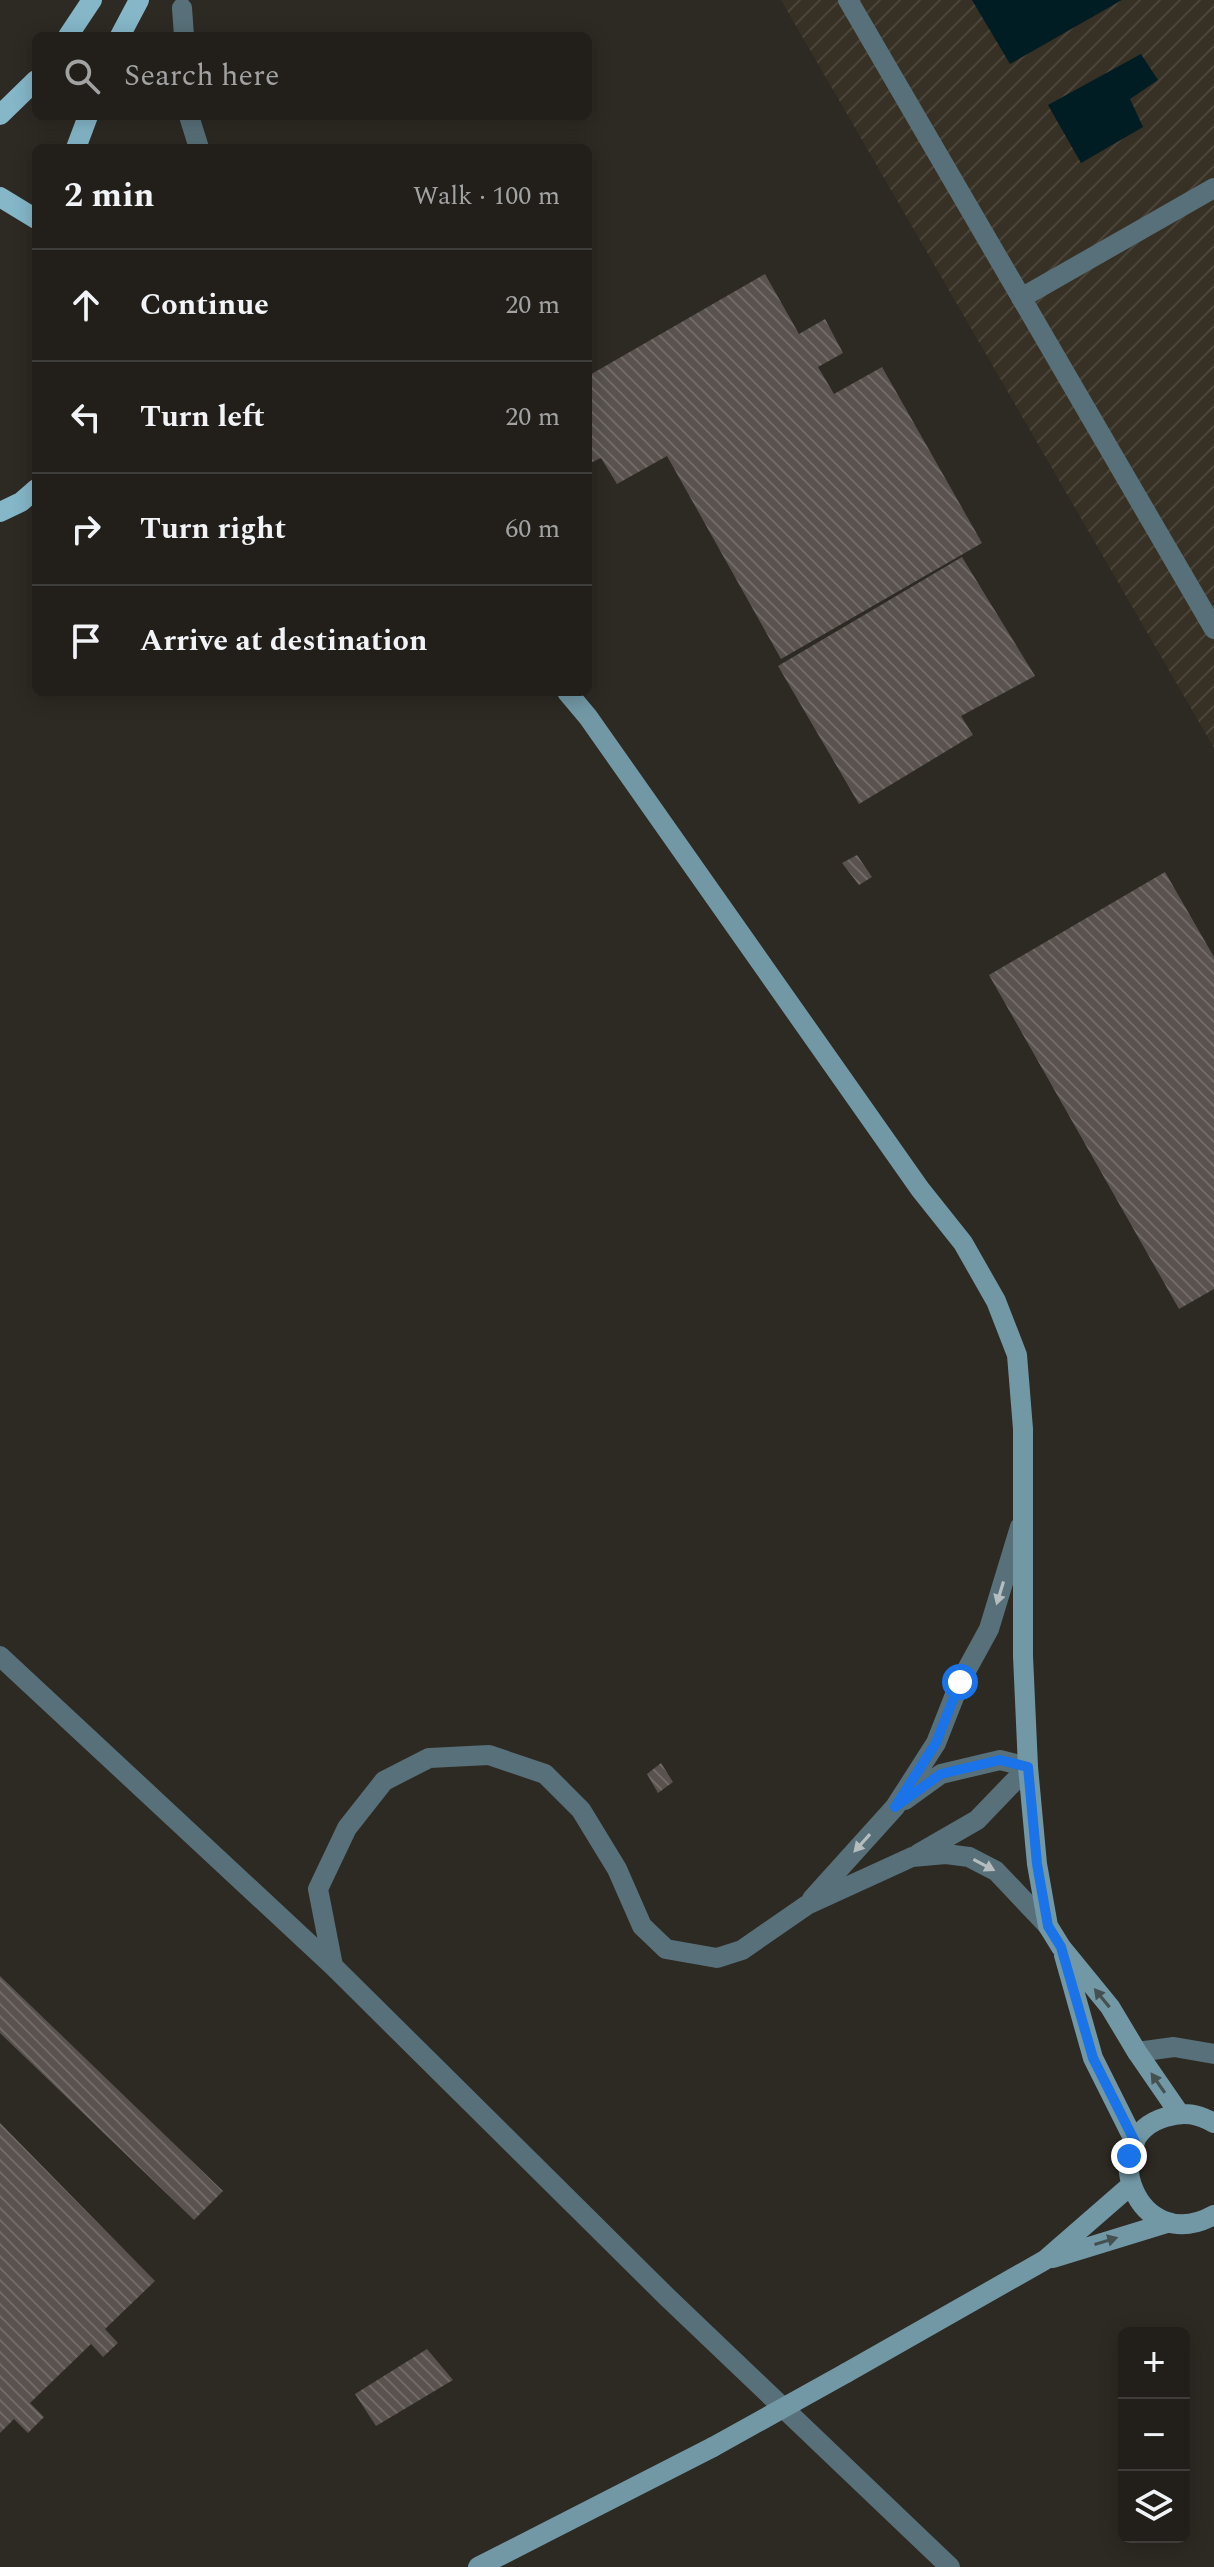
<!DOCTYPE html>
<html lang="en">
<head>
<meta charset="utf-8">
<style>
	body { margin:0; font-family:Spectral,serif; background:#2e2c27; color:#f1f3f6 }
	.controls { position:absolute; right:24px; bottom:24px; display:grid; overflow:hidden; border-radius:12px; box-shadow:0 4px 20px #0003 }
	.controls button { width:72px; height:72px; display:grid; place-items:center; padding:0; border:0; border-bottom:2px solid #3f3d39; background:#221f1a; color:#f1f3f6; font:40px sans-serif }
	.stop { position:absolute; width:24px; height:24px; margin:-18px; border:6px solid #1a73e8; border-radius:50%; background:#fff }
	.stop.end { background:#1a73e8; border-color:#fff; box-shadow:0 2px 8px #0008 }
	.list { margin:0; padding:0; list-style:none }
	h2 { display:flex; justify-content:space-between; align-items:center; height:104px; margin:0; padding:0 32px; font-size:34px }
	h2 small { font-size:26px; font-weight:400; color:#a2a2a2 }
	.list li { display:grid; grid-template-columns:52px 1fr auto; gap:24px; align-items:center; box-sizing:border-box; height:112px; padding:0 32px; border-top:2px solid #3f3d39 }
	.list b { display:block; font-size:30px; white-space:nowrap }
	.list em { font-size:26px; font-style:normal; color:#a2a2a2 }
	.icon { flex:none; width:44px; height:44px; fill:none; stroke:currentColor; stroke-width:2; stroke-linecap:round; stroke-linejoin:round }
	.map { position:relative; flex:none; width:1214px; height:2567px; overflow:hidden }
	.search { position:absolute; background:#221f1a; box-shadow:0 4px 20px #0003; left:32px; top:32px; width:560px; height:88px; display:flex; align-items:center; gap:20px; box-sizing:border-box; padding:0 28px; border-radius:12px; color:#a2a2a2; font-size:30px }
	.panel { position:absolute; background:#221f1a; box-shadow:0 4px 20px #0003; left:32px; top:144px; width:560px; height:552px; border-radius:12px }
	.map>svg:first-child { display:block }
	.industrial { fill:url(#industrial-furrows) }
	.water { fill:#001d24 }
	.building { fill:url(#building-back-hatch) }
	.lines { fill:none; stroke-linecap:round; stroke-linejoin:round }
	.lane { stroke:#587079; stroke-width:20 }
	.street { stroke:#587079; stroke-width:20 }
	.secondary { stroke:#7298a6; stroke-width:20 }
	.primary { stroke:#85b7c9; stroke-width:20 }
	.secondary-bridge { stroke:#7298a6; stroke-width:20 }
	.oneway { fill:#b5bdbf }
	.oneway2 { fill:#455051 }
	.route { stroke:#1a73e8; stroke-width:10 }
</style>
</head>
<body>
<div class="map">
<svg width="1214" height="2567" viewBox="0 0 1214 2567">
	<defs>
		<pattern id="industrial-furrows" width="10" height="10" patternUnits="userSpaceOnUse" patternTransform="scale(2)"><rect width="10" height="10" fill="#373025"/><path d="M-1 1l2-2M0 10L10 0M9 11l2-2" fill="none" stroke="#4b443a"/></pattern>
		<pattern id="building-back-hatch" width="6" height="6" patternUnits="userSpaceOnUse" patternTransform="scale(2)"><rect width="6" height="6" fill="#59524e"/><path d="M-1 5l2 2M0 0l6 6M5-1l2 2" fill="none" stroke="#716b68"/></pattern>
	</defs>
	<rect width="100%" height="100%" fill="#2d2923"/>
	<path class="industrial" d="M781,0H1214V748Z"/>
	<path class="water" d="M972,0H1122L1010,64Z
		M1141,54L1158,80L1130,99L1143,127L1081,163L1048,105Z"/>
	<path class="building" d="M765,274L799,334L825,319L843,353L818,367L834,394L882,367L982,543L781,659L667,456L617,484L601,458L588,464V376Z
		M962,557L1035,676L961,716L973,735L859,804L778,666Z
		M857,855L872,877L859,885L842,863Z
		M1165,872L1214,957V1289L1179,1309L989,975Z
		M661,1763L673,1782L658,1793L647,1774Z
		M0,1976L223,2191L194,2220L0,2033Z
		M0,2123L155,2281L105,2329L118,2343L103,2357L91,2344L30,2403L44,2417L28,2433L14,2419L0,2433Z
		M427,2349L453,2380L376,2426L355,2394Z"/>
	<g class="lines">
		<path class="lane" d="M848,0L1214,629
			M182,8L184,36
			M189,116L199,148
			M1021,298L1214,188
			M1137,2052L1174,2047L1214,2054"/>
		<path class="street" d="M0,1656L333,1966
			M905,1800L941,1774L1000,1760L1028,1767L977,1820L918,1854
			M812,1899L895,1807L936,1743L960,1682L989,1629L1020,1527
			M950,2567L667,2297L333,1966L318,1889L347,1828L384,1781L429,1758L489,1755L545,1774L581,1810L617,1869L642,1926L666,1949L717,1958L742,1950L807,1905L912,1857L946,1854L969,1857L996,1871L1048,1926"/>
		<path class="secondary" d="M567,692L588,717L920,1189L963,1243L996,1301L1017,1355L1023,1429V1656L1028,1767L1037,1864L1048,1926L1061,1947L1110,2007L1137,2052L1179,2113
			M1064,1955L1093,2058L1135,2142
			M1214,2123C1198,2114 1184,2111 1166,2117C1093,2138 1137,2258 1214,2215
			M1053,2258L1167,2223
			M846,2373L1045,2260L1130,2186
			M478,2567L713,2447"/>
		<path class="primary" d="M68,36L92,0
			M120,36L139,0
			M0,115L36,80
			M76,148L88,116
			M0,197L36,219
			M0,512L21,502L36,489"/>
		<path class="secondary-bridge" d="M713,2447L846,2373"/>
	</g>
	<defs><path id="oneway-solid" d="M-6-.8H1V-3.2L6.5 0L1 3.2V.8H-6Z" transform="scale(2)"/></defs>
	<g class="oneway">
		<use href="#oneway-solid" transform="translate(1000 1593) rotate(107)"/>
		<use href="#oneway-solid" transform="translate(862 1843) rotate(132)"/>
		<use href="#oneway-solid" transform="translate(984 1865) rotate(28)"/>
	</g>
	<g class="oneway2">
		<use href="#oneway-solid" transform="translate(1102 1998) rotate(-129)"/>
		<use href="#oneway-solid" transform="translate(1158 2083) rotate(-125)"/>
		<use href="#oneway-solid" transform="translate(1106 2241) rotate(-17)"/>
	</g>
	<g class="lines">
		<path class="route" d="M960,1682L936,1743L895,1807L941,1774L1000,1760L1028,1767L1037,1864L1048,1926L1061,1947L1093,2058L1135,2142L1129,2156"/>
	</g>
</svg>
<div class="controls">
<button>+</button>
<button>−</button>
<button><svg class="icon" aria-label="layers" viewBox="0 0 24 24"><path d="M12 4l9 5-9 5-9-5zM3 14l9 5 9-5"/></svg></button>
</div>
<div class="stop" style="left:960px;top:1682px"></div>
<div class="stop end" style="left:1129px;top:2156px"></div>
<div class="search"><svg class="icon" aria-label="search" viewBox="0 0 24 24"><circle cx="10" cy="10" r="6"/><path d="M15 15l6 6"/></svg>Search here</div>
<section class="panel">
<h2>2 min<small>Walk · 100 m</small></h2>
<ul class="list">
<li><svg class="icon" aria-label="ahead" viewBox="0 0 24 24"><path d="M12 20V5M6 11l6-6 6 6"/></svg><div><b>Continue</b></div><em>20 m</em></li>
<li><svg class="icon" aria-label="left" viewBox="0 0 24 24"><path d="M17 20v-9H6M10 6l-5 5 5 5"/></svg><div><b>Turn left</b></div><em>20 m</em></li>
<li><svg class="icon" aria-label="right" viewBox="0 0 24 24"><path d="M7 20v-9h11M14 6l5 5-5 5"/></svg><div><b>Turn right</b></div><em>60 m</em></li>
<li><svg class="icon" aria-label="arrive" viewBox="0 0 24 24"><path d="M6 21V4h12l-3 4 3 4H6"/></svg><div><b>Arrive at destination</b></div></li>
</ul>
</section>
</div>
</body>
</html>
